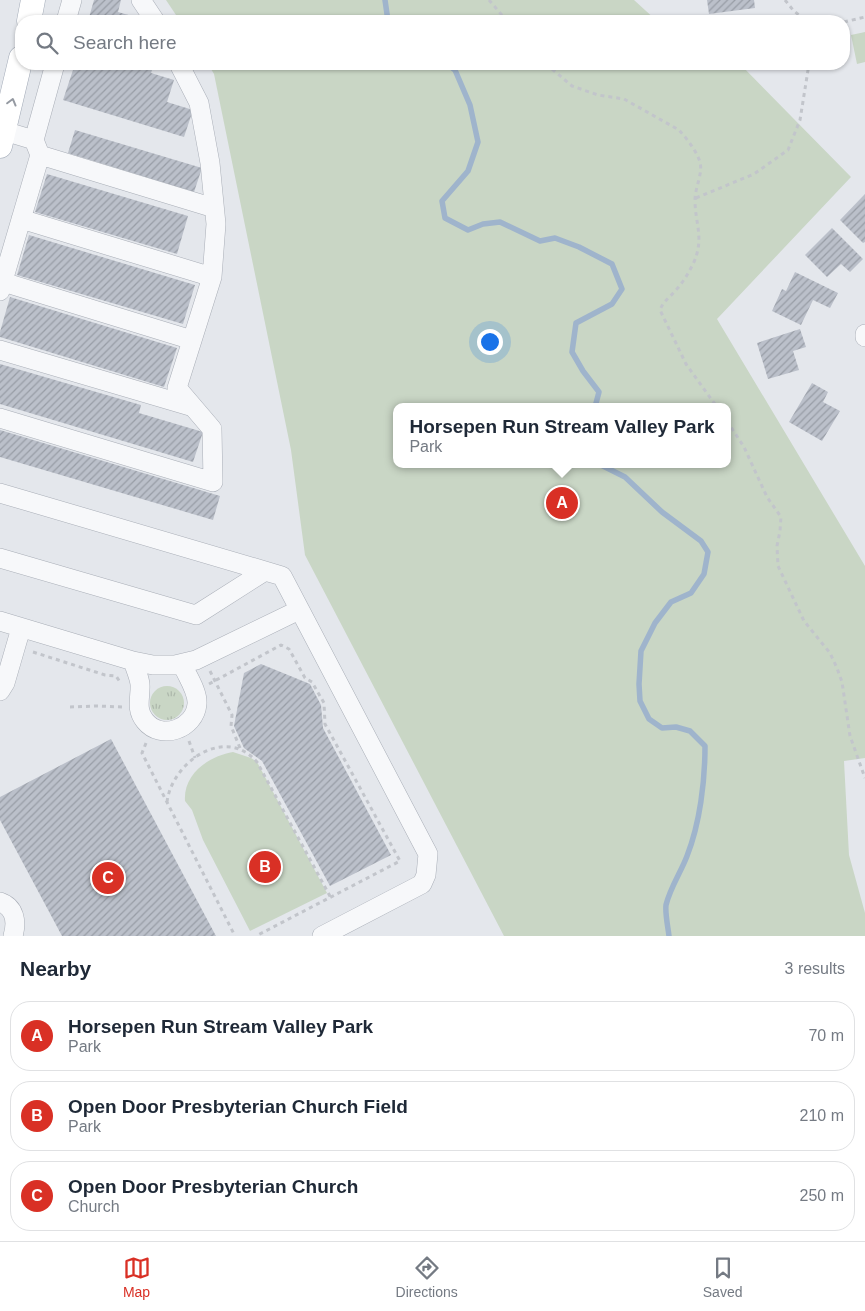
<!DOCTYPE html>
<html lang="en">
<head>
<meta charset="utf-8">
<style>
	body { margin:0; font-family:Helvetica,sans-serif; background:#f2f2f3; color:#1f2937 }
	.you { position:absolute; left:489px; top:341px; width:18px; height:18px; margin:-12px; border:4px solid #fff; border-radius:50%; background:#1a73e8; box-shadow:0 0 0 8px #1a73e833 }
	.badge { display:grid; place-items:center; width:32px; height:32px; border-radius:50%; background:#d93025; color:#fff; font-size:16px; font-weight:700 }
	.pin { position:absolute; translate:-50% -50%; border:2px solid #fff; box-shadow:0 1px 5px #0006 }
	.popup { position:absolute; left:393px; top:403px; width:338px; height:65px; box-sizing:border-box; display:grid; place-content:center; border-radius:10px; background:#fff; filter:drop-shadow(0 1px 4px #0005); font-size:16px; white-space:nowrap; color:#747a83 }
	.popup b { font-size:19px; color:#1f2937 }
	.popup::after { content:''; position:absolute; left:50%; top:100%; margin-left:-10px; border:10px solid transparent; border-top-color:#fff }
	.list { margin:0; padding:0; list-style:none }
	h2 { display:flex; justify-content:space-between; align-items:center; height:65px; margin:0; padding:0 20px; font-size:21px }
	h2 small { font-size:16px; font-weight:400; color:#747a83 }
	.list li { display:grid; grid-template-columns:32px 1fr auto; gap:15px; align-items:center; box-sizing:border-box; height:70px; margin:0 10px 10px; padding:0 10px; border:1px solid #e0e1e3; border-radius:20px }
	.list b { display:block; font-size:19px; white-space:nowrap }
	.list p { margin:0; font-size:16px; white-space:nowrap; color:#747a83 }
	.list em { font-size:16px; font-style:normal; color:#747a83 }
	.icon { flex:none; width:28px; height:28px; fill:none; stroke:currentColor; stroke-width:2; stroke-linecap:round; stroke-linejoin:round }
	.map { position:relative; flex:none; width:865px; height:936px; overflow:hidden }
	.search { position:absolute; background:#fff; box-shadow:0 1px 4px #0004; left:15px; right:15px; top:15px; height:55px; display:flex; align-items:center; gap:12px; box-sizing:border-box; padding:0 18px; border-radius:20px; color:#747a83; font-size:19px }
	.sheet { height:305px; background:#fff }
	nav { display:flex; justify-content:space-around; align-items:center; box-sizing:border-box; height:70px; border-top:1px solid #e0e1e3; background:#fff; font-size:14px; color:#747a83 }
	nav a { display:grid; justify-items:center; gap:2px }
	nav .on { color:#d93025 }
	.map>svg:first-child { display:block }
	.grass { fill:url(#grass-tufts) }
	.park { fill:#c9d6c5; fill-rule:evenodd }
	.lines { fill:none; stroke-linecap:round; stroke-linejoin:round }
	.stream { stroke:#9fb4cc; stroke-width:5.5 }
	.building { fill:url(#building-hatch) }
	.minor-casing { stroke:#a9aeb7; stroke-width:20 }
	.major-casing { stroke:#a3abb8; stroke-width:25 }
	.path { stroke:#c2c5cb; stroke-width:3; stroke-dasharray:4 4; stroke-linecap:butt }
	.minor { stroke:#f7f8fa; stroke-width:19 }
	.major { stroke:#fff; stroke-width:24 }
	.oneway { stroke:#959aa2 }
</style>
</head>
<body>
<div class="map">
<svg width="865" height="936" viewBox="0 0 865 936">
	<defs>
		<pattern id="grass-tufts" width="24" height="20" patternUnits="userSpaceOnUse" patternTransform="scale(1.25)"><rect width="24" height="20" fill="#c9d6c5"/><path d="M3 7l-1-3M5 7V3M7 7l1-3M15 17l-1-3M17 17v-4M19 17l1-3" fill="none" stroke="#adb8ab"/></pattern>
		<pattern id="building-hatch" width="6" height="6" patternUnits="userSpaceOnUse" patternTransform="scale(1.25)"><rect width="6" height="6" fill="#bbc0ca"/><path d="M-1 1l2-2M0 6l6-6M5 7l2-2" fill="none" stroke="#989da6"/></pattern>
	</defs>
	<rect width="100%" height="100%" fill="#e4e7ec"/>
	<path class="grass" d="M150 703a17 17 0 1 1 34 0a17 17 0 1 1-34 0Z"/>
	<path class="park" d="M166,0H634L657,21H180Z
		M865,32V62L857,64L851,35Z
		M208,64H740L851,177L717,319L865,566V758L844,761L849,855L865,913V936H504L305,555L291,450L214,74ZM397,407H727V464H397Z
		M233,752L251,758L257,762L327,893L250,931L203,840L192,810L185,801C183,774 209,756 233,752Z"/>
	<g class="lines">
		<path class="stream" d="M385,0L388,21
			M447,64L455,70L470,105L478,142L468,171L442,201L445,218L468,230L483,224L500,222L540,241L555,238L579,247L612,264L622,289L612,304L576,323L572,352L583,371L599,392L595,407
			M599,464L625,477L662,512L701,541L708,552L704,574L691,593L671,602L655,623L641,651L639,684L640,701L649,719L662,728L676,727L690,731L705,746C705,781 700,823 687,856C681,872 670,888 666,905C665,914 668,927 669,936"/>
	</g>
	<path class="building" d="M94,0H121L118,12L142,19L141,21H88Z
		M707,0H754L755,8L709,14Z
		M75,64H154L151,73L174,80L167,102L193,110L184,137L63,100Z
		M75,130L202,168L194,192L68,153Z
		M47,174L188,216L177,254L35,212Z
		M865,194V242L863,243L840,220Z
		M832,228L863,259L850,272L841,264L827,277L805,255Z
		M29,235L195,285L183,324L17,275Z
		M795,272L838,293L830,308L813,300L801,325L772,311L782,289L786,291Z
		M10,297L177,348L164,387L0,337V332Z
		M800,329L806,347L793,351L799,370L768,379L757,343Z
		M0,364L141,405L139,413L203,432L193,462L0,404Z
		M812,383L828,392L823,402L840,411L822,441L789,422Z
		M0,430L220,496L213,520L0,457Z
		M261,664L310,684L321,705L323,728L391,855L330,886L262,761L244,748L234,726L244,673Z
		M111,739L216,936H62L0,820V797Z"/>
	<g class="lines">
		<defs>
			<path id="minor" d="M141,0L155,21
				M66,21L72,0
				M4,131L34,140
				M40,155L214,208
				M21,219L212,277
				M3,282L192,340
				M0,291L40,155L34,140L55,64
				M865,337V334
				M0,350L193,407
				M0,418L213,482L212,429L177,388L212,277L216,224L210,163L199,103L179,64
				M0,493L282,576L428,854L426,875L422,884L322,936
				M0,558L196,615L265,571
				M0,621L133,661L153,665H175L196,660L299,610
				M133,661C135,668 139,676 140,684C141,697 135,709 145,721C161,741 195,729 197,704C198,691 187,676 182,664
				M0,691L5,683L21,628
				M0,902C15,907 17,922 13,936"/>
			<path id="major" d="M29,21L33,0
				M0,146L21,58"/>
		</defs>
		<use href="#minor" class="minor-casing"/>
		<use href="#major" class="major-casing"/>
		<path class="path" d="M489,0L507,21
			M785,0L793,10L806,21
			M844,22L865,17
			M546,64L572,86L598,95L624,99L679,130C687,139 696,150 700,162C703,174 695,187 695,200C695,224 705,239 693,264C688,274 682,284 674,292C668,299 663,302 660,310L686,364L717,407
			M696,198L754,174L788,150L800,120L809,64
			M727,421L744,447L767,497L781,517L780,531L777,546L778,566L804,621L830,653L837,668L842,682L850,736L865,778
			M33,652L105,675L116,676L120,682
			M210,671L232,715L231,726L240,748
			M209,684L281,645L289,649L305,678L312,682L324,703L325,724L400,861L256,936
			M70,707L96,706L123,707
			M189,741L195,758
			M146,743L142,753L235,936
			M167,802C172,762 225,725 257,762L331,898"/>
		<use href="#minor" class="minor"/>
		<use href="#major" class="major"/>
	</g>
	<defs><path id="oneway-chevron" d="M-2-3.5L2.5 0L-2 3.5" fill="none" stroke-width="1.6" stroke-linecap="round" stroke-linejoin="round" transform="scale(1.25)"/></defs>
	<use class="oneway" href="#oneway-chevron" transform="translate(12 102) rotate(-75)"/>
</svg>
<div class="you"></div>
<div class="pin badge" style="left:562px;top:503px">A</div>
<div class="popup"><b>Horsepen Run Stream Valley Park</b>Park</div>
<div class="pin badge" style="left:265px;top:867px">B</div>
<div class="pin badge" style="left:108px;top:878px">C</div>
<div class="search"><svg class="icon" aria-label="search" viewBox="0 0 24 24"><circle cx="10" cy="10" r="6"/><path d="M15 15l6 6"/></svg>Search here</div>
</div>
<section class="sheet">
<h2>Nearby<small>3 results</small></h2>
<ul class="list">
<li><span class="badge">A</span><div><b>Horsepen Run Stream Valley Park</b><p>Park</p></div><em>70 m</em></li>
<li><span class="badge">B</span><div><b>Open Door Presbyterian Church Field</b><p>Park</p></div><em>210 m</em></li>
<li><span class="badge">C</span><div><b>Open Door Presbyterian Church</b><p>Church</p></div><em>250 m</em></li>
</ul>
</section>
<nav>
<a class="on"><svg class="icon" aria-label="map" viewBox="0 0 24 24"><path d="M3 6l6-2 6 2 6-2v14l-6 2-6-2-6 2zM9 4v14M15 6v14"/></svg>Map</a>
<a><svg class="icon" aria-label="directions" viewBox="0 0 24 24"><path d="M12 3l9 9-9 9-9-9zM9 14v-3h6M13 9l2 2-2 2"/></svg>Directions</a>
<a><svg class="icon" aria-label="saved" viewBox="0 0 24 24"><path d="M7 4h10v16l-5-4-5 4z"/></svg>Saved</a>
</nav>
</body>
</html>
